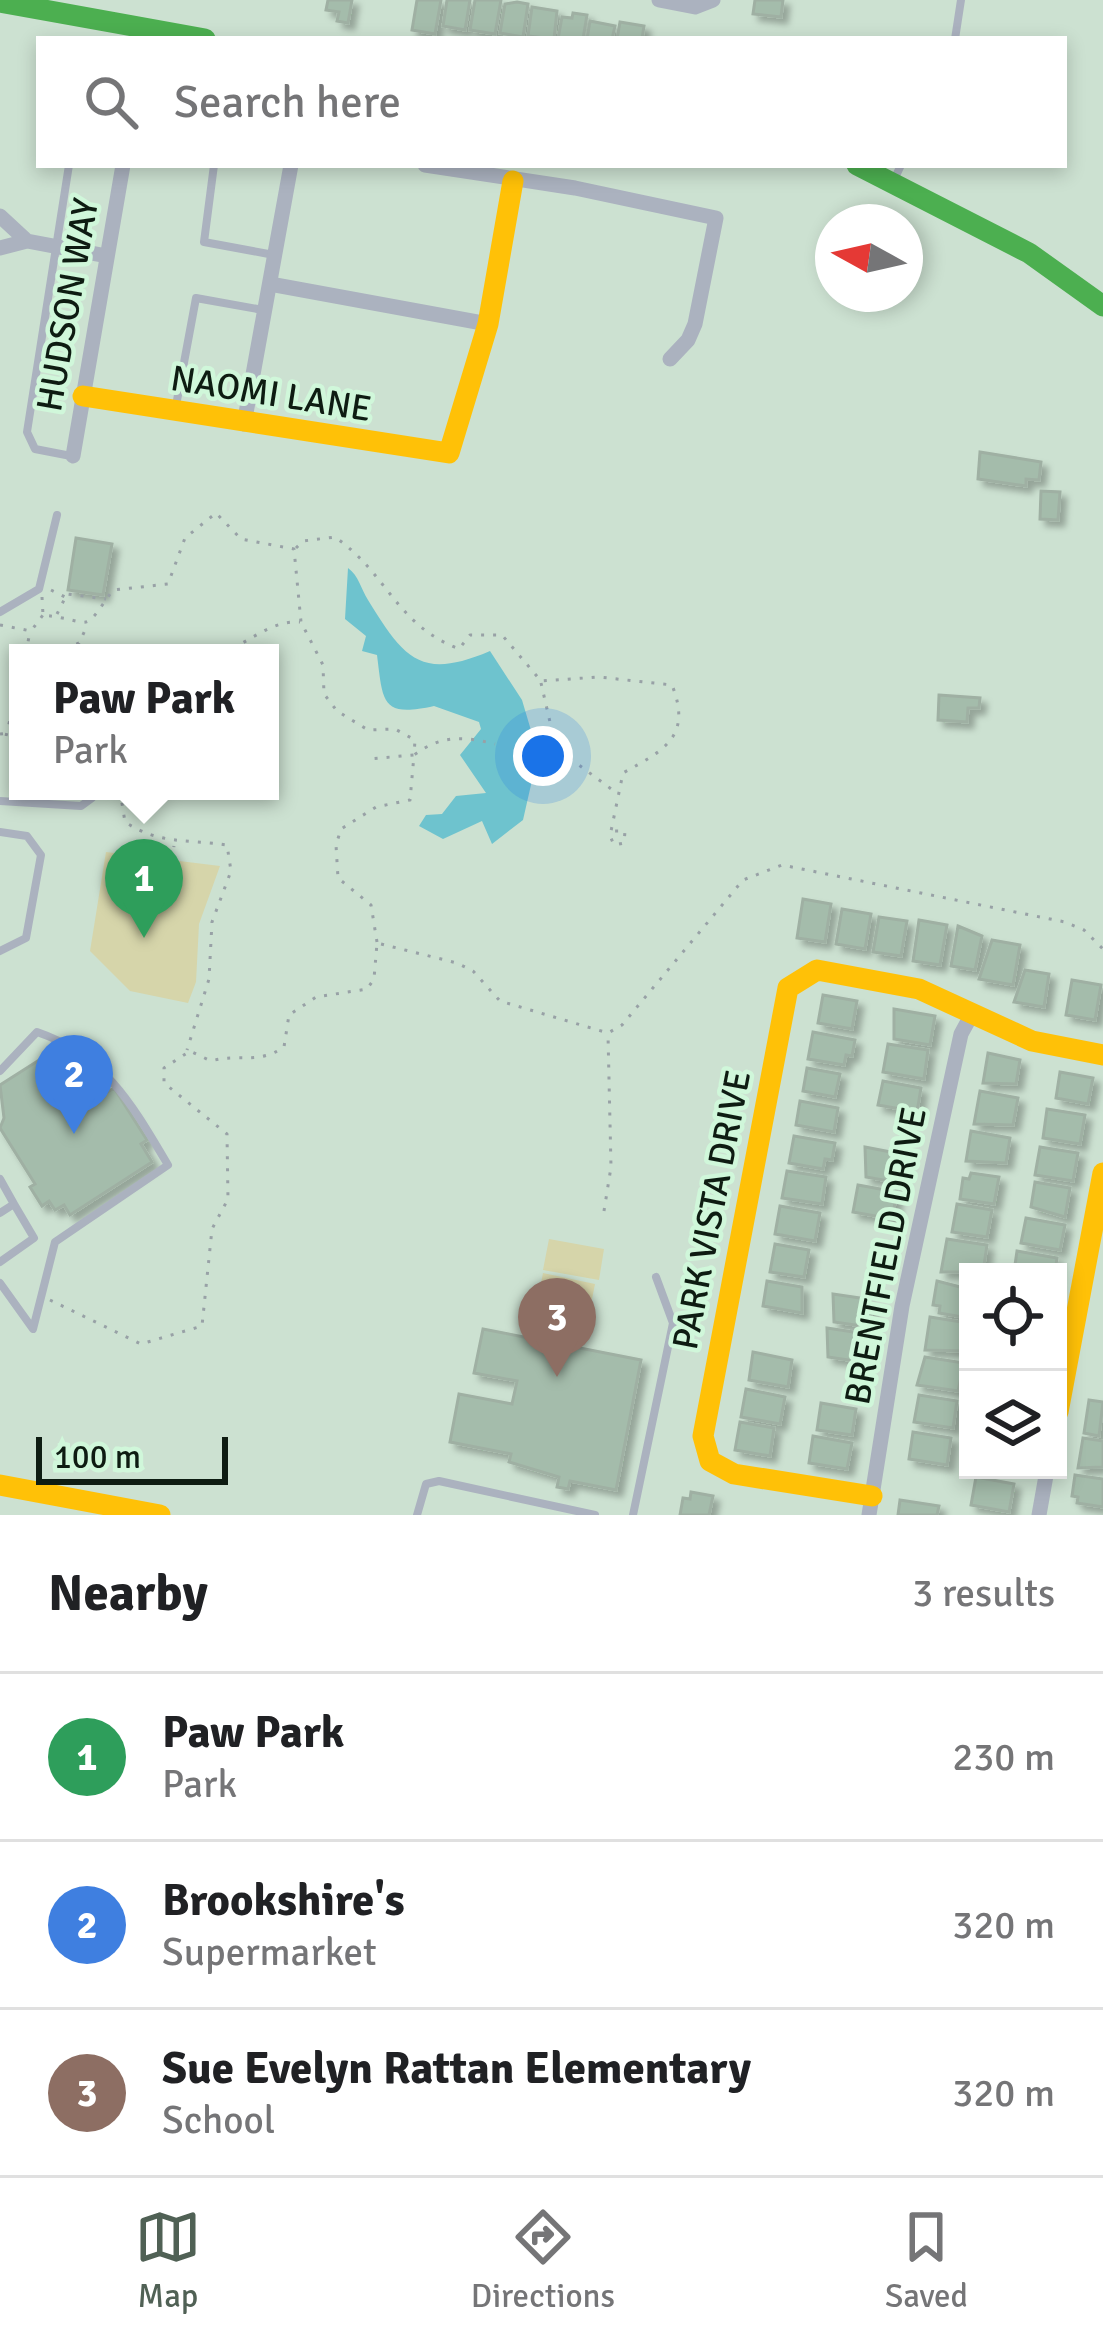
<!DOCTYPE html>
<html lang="en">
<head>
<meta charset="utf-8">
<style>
	body { margin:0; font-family:Signika,sans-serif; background:#f6f6f6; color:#202124 }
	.controls { position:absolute; right:36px; bottom:36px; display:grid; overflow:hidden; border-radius:0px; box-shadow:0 6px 18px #0003 }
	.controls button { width:108px; height:108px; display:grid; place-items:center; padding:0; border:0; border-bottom:3px solid #e0e0e0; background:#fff; color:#202124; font:60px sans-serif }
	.compass { position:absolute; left:815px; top:204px; width:108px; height:108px; border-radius:50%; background:#fff; box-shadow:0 6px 18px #0003; rotate:278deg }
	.scale { position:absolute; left:36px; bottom:30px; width:192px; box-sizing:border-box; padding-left:12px; border:6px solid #0e1c12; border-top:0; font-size:33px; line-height:42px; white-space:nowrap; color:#0e1c12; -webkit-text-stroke:9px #d0f7da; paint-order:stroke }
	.you { position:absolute; left:543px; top:756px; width:42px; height:42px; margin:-30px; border:9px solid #fff; border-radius:50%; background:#1a73e8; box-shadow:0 0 0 18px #1a73e833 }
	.badge { display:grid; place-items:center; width:78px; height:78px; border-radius:50%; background:#506155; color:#fff; font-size:39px; font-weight:700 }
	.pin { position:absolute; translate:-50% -99px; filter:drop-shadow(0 3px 6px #0008) }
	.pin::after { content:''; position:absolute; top:63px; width:42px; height:36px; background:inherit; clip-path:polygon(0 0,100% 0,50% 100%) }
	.popup { position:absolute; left:9px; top:644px; width:270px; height:156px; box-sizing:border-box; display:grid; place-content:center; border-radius:0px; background:#fff; filter:drop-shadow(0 3px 9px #0005); font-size:39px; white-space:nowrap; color:#757577 }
	.popup b { font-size:45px; color:#202124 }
	.popup::after { content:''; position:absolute; left:50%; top:100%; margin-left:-24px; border:24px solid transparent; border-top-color:#fff }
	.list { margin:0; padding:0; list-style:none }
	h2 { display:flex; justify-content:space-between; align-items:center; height:156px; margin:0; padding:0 48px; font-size:51px }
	h2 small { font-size:39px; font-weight:400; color:#757577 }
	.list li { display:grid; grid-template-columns:78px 1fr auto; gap:36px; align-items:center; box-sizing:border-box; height:168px; padding:0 48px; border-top:3px solid #e0e0e0 }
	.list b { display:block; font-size:45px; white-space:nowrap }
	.list p { margin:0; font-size:39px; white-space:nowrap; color:#757577 }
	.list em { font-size:39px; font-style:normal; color:#757577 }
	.icon { flex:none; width:66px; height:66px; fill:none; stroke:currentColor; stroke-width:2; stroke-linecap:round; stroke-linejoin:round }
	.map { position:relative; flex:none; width:1103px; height:1515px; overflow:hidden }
	.search { position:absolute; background:#fff; box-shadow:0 6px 18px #0003; left:36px; right:36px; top:36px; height:132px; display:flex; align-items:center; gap:30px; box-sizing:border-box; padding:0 42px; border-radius:0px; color:#757577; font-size:45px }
	.sheet { height:660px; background:#fff }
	nav { display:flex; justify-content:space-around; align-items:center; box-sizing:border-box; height:168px; border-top:3px solid #e0e0e0; background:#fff; font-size:33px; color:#757577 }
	nav a { display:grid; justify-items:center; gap:6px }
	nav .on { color:#506155 }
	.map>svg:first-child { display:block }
	.green { fill:#d6d5aa }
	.water { fill:#6ec3ce }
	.building { fill:#a4bcab; stroke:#9fb0a3; stroke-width:3; filter:url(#shadow) }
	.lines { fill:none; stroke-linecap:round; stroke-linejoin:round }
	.path { stroke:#98a1a6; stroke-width:3; stroke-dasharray:3 9; stroke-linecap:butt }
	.lane { stroke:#abb2bf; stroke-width:8 }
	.street { stroke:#abb2bf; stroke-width:15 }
	.fast { stroke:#4caf50; stroke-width:21 }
	.slow { stroke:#ffc107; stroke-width:21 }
	.labels { text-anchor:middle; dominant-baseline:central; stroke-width:9; stroke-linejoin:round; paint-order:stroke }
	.street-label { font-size:36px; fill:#0e1c12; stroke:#d0f7da }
</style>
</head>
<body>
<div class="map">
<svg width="1103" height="1515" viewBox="0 0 1103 1515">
	<defs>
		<filter id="shadow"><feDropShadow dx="6" dy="6" stdDeviation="3" flood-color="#0004"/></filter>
	</defs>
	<rect width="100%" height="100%" fill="#cce1d1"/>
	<path class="green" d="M106,852L220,866L199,924L196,982L188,1003L130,991L90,951Z
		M549,1239L604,1249L599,1280L543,1270Z
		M543,1273L595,1284L589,1314L537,1304Z"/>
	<path class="water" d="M348,568C359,576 361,589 368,600C404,658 420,681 490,651L522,700L538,754L523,820L492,844L482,821L443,839L419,826L426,815L442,814L456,796L486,793L460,755L481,729L479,722L434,706C381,718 383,702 377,655L362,651L366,636L345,619Z"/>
	<path class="building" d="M328,0H352L348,23L337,21L339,12L326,10Z
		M417,0H441L435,34L412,30Z
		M447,0H470L465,30L443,26Z
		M475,0H501L495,34L470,30Z
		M755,0H783L781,17L753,14Z
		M517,2L528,4L523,37L500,33L505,4Z
		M532,7L557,11L554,39L528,36Z
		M573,13L587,15L583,39H558L562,17L572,18Z
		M590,21L615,26L612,39H587Z
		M620,22L644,26L642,39H617Z
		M980,452L1041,462L1039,480L1026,479V486L978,479Z
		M1041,491L1060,492L1058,520L1040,519Z
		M76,538L112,544L103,595L68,590Z
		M939,695L980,698L979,708H968L967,722L938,720Z
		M803,899L831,904L825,942L797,938Z
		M842,909L871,914L865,949L836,944Z
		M879,917L907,921L901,956L873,952Z
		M919,920L947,925L940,965L913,961Z
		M958,926L982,936L975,970L951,966Z
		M992,940L1020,945L1013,985L979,979Z
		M1025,970L1049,974L1044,1007L1014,1002Z
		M1072,980L1101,985L1095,1020L1066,1015Z
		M823,995L857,1001L852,1029L818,1023Z
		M894,1009L935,1016L930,1045L894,1039Z
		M813,1032L855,1040L852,1056L846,1055L844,1065L808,1059Z
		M888,1044L928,1050L924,1079L883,1072Z
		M58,1048L83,1087L97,1078L106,1093L114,1088L147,1140L141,1144L152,1162L70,1215L64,1205L55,1210L49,1201L42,1206L30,1187L35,1184L0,1128L4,1118L0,1085Z
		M988,1053L1020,1060L1016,1084L983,1083Z
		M807,1068L840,1074L835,1097L803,1091Z
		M1060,1072L1093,1078L1088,1104L1056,1098Z
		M883,1081L921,1088L917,1112L878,1105Z
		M980,1091L1018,1098L1013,1125L974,1124Z
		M800,1101L838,1108L834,1132L796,1125Z
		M1047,1109L1085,1115L1080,1144L1043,1138Z
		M971,1131L1010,1138L1006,1163L966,1161Z
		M794,1136L835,1143L832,1160L825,1159L823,1169L789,1163Z
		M865,1147L906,1155L900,1183L866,1177Z
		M1040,1147L1078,1153L1073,1181L1035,1175Z
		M787,1171L826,1177L822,1204L782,1198Z
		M971,1173L999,1177L994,1204L960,1199L963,1178L969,1179Z
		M1035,1182L1070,1188L1065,1217L1031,1207Z
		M858,1185L897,1192L892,1219L853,1212Z
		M957,1204L992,1210L987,1237L952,1232Z
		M780,1206L820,1213L815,1241L775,1234Z
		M1026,1218L1065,1225L1060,1250L1021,1243Z
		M947,1239L987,1245L983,1272H941Z
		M775,1244L809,1250L804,1277L770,1272Z
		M1017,1251L1057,1258L1055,1272H1014Z
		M767,1281L802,1287V1313L763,1306Z
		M937,1281L968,1289V1318L939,1313L940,1306L933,1305Z
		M833,1294L867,1299L866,1306L872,1307L869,1327L834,1322Z
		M930,1317L968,1323L965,1351L925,1350Z
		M827,1328L867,1334L862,1362L828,1357Z
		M483,1329L641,1360L616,1490L570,1481L568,1489L557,1487L559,1477L509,1462L511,1454L450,1442L459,1394L512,1404L517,1381L474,1373Z
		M753,1352L792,1360L788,1387L749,1380Z
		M925,1357L964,1363L958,1391L917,1385Z
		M746,1389L785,1397L780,1424L741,1417Z
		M919,1395L957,1401L953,1428L914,1422Z
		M1089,1400L1103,1402L1099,1436L1084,1433Z
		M821,1403L856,1409L852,1435L817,1430Z
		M740,1422L774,1428L770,1456L735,1450Z
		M913,1432L951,1438L947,1465L909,1459Z
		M813,1436L852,1443L847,1469L809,1463Z
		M1083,1438L1103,1441V1467L1078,1468Z
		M1075,1475L1103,1479V1507L1077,1503L1078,1497L1072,1496Z
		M976,1477L1014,1484L1009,1512L971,1505Z
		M691,1492L713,1496L709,1515H680L683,1498L690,1499Z
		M900,1500L939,1506L937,1515H898Z"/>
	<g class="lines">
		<path class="path" d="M296,548L303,541L335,537C388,574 395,624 459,649L470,635H502L541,681L599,677L672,685C693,738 662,751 623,773L610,836L614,845L624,843L625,831H611
			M51,590L65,597
			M42,597L43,615C96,621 80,636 113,590L168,584L185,538L216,513L241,539L294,549L301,622L323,665L324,694L337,711L368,730L395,729L415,740L414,755L368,759
			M57,614L67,594L106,599
			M0,625L31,631L43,615
			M26,653L30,631
			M54,653L79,643L87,626
			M222,653C249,643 270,620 300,622
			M541,683L556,748L614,791
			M0,734L18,732
			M6,736L18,687
			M120,791L125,822C160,845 188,839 227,845L231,871L212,922L209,979L187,1050
			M172,859L174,846
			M377,942L371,905L338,878L336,845L341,829L376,807L410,800L414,755C441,735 463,736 495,744
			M604,1211L611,1167L608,1035
			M50,1300L141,1344L202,1326L212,1229L228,1199L227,1134L164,1083V1068L190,1051L211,1061C239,1053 258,1065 284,1047L289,1015L316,997L367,989L374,979L377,943L457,963L473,971L500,1001L608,1033L622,1025L743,880L782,865L1065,922L1084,930L1103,949"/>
		<path class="lane" d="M955,39L961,0
			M69,165L27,432L35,449L71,456
			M214,165L204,242L274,255
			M893,182L901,165
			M175,411L196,298L263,310
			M0,612L39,589L57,515
			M0,801L81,806L92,798
			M0,832L27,836L41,855L26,938L0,951
			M0,1071L37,1032C105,1055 133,1106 168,1165L55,1242L33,1329L0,1283
			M0,1179L14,1204
			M0,1213L14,1204L34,1238L0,1262
			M417,1515L426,1484L439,1481L595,1515
			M633,1515L673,1323L656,1277"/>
		<path class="street" d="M659,0L695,7L713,0
			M425,165L575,188L716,218L695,324L688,340L670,359
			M0,216L27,241
			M0,248L27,241L107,256
			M270,284L488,324
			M244,424L291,165
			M73,456L123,165
			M869,1515L902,1306L961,1034L973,1012
			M1039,1515L1047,1470"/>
		<path class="fast" d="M0,2L205,39
			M857,165L1029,253L1103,306"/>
		<path class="slow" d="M83,396L449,453L488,324L513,181
			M1058,1412L1103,1173
			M0,1485L160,1515
			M872,1496L734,1474L710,1461L703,1436L788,988L817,970L919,989L1032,1041L1103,1055"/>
	</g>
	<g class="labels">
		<g class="street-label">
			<text transform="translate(68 305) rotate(-80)">HUDSON WAY</text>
			<text transform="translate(271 394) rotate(9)">NAOMI LANE</text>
			<text transform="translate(712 1210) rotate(-79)">PARK VISTA DRIVE</text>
			<text transform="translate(886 1256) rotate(-79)">BRENTFIELD DRIVE</text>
		</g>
	</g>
</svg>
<div class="controls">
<button><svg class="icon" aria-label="locate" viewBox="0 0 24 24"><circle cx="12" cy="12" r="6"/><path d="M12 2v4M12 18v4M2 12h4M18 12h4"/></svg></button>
<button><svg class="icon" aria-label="layers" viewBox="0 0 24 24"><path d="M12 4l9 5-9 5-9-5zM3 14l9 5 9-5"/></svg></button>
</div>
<svg class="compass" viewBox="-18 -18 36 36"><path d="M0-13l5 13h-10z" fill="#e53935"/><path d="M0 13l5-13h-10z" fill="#757577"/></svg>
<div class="scale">100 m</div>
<div class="you"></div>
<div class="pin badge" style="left:144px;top:938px;background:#2e9e5b">1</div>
<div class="popup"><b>Paw Park</b>Park</div>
<div class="pin badge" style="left:74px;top:1134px;background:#3f7fe0">2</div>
<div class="pin badge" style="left:557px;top:1377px;background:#8d6e63">3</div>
<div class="search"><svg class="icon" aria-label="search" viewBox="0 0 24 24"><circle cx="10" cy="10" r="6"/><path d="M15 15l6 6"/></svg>Search here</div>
</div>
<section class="sheet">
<h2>Nearby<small>3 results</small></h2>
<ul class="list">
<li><span class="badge" style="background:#2e9e5b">1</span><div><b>Paw Park</b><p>Park</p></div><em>230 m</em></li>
<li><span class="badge" style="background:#3f7fe0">2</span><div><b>Brookshire's</b><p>Supermarket</p></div><em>320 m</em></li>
<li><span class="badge" style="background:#8d6e63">3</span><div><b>Sue Evelyn Rattan Elementary</b><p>School</p></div><em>320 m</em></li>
</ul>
</section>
<nav>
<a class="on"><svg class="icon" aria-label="map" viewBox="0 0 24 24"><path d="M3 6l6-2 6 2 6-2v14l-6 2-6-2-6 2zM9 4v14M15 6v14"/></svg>Map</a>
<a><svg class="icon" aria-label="directions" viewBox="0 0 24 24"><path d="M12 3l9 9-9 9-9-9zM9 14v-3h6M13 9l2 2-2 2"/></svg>Directions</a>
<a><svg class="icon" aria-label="saved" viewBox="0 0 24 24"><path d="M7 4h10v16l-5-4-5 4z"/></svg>Saved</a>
</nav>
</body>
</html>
